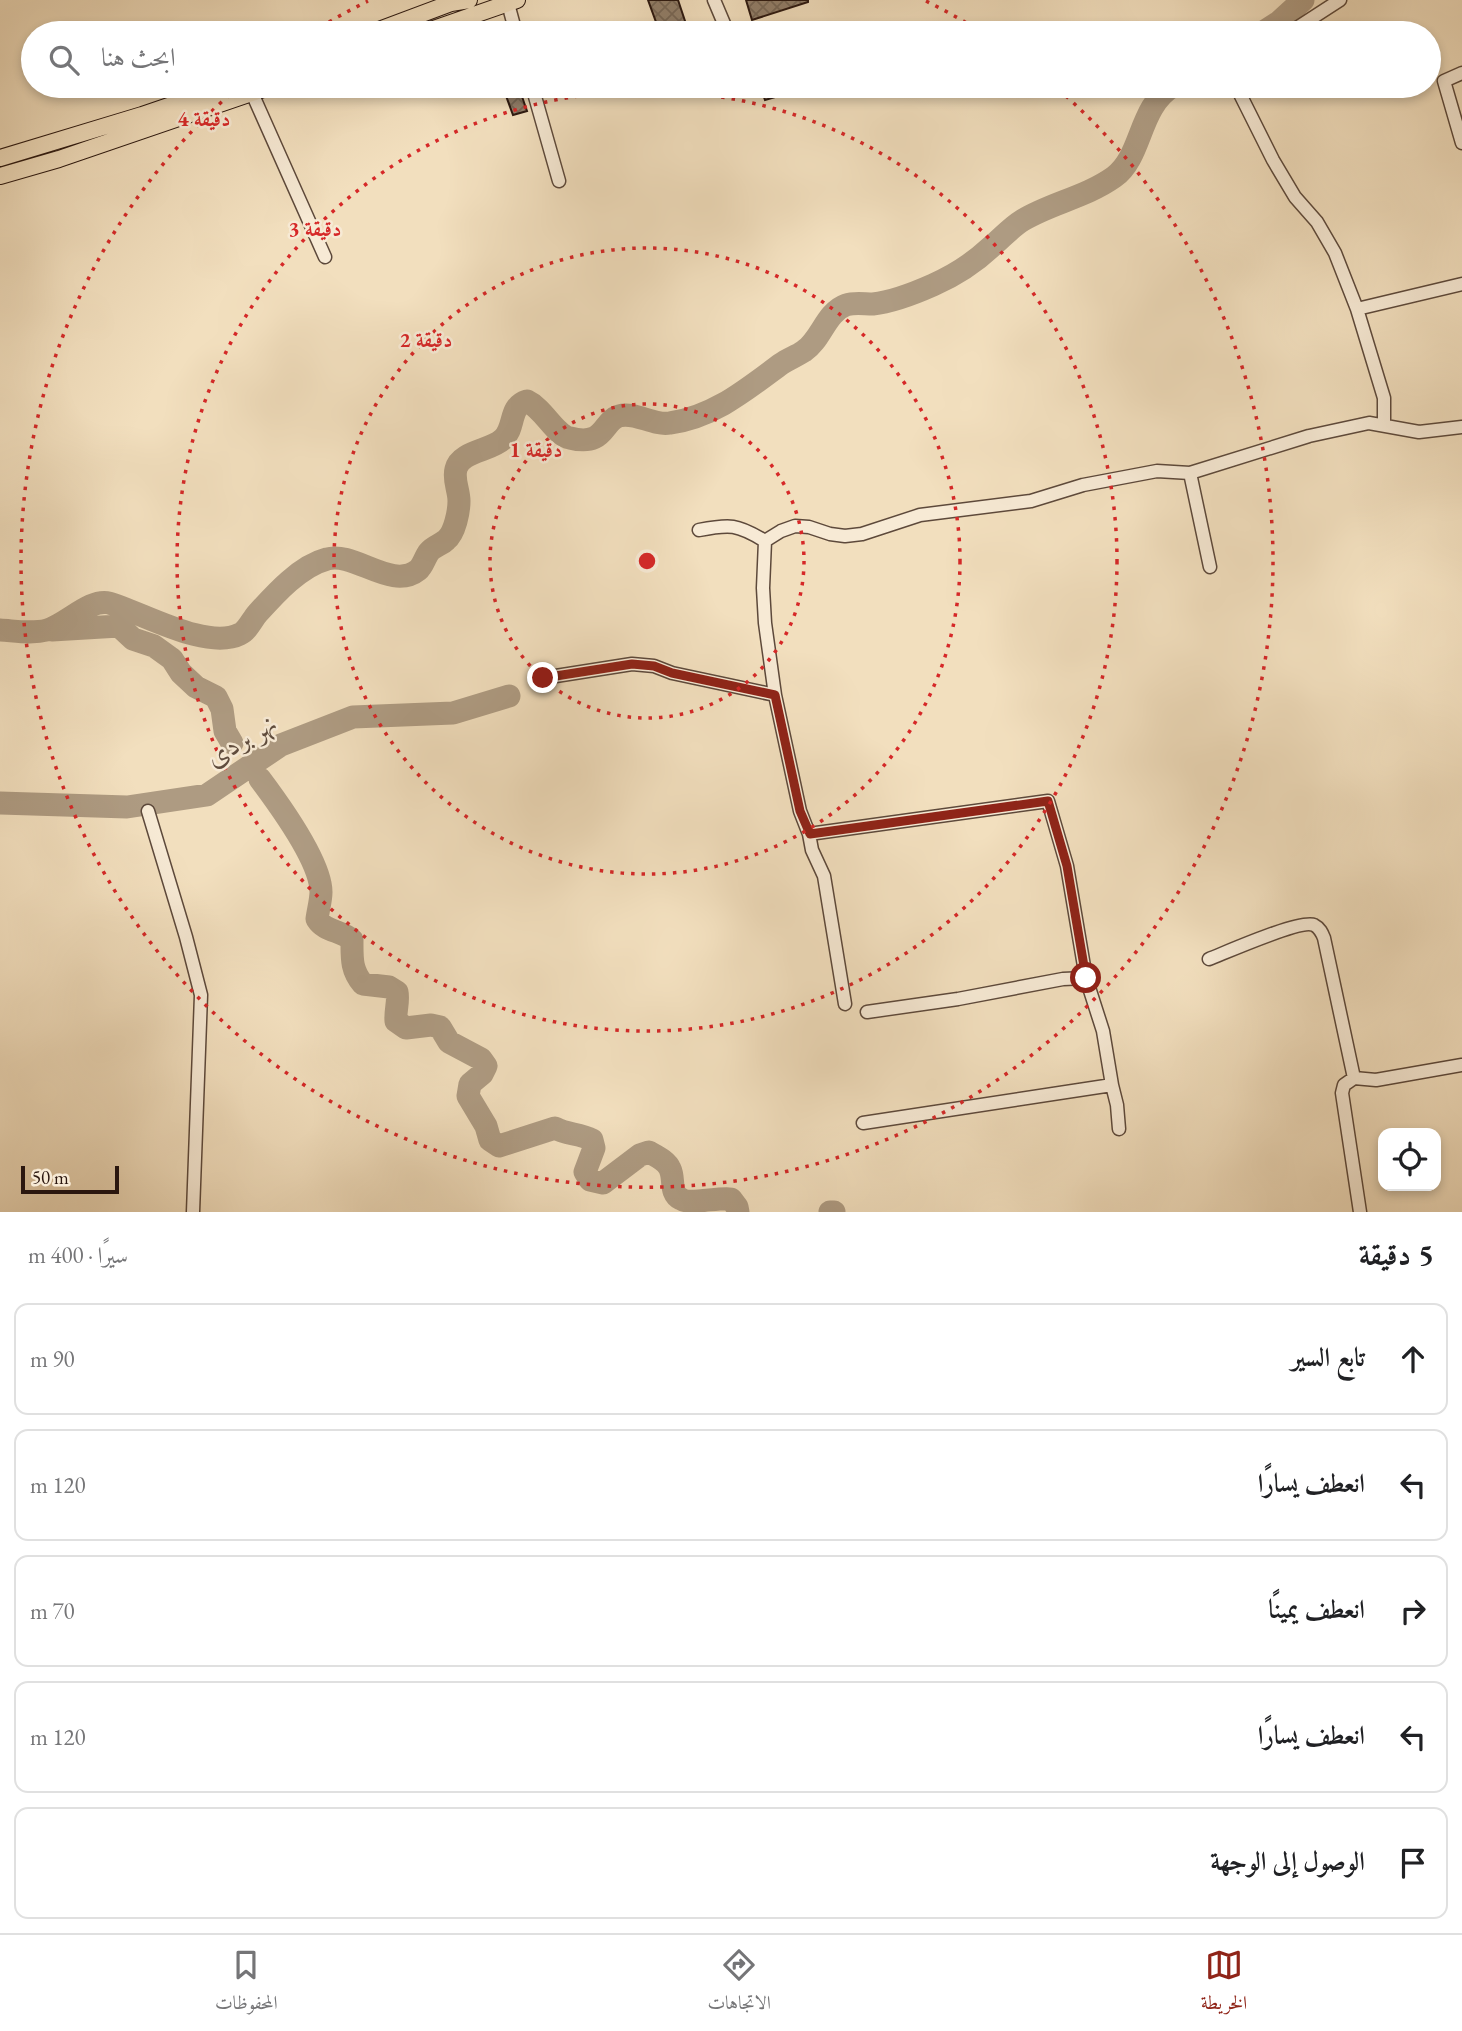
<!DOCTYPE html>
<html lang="ar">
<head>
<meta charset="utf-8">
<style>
	body { margin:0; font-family:"EB Garamond",Amiri,serif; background:#f2f2f2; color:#202124; direction:rtl }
	.controls { position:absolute; right:21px; bottom:21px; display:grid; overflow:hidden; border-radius:14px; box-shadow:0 4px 10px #0003 }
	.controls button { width:63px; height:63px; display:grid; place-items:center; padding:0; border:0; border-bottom:2px solid #e0e0e0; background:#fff; color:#202124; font:35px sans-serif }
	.scale { position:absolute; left:21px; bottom:18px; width:98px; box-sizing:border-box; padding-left:7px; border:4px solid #2b170f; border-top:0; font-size:19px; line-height:24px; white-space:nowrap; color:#2b170f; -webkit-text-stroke:5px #f7ead5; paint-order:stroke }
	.stop { position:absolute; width:21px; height:21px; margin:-16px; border:5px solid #8f2418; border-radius:50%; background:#fff }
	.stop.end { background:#8f2418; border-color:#fff; box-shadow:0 2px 7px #0008 }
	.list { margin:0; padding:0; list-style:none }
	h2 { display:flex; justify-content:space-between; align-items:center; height:91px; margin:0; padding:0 28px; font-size:30px }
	h2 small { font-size:23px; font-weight:400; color:#757577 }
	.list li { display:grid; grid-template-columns:46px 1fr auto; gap:21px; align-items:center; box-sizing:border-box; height:112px; margin:0 14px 14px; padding:0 14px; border:2px solid #e0e0e0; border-radius:14px }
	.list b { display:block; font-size:26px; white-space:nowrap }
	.list em { font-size:23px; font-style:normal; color:#757577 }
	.icon { flex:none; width:38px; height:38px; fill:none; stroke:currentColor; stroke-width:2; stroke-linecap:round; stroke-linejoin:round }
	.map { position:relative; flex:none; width:1462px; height:1212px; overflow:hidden; direction:ltr }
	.search { position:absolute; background:#fff; box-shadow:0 4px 10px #0003; left:21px; right:21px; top:21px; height:77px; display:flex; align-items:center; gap:18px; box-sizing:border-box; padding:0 24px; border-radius:38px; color:#757577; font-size:26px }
	.sheet { height:721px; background:#fff }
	nav { display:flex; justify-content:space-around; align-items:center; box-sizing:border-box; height:98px; border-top:2px solid #e0e0e0; background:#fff; font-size:19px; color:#757577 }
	nav a { display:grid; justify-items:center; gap:4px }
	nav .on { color:#8f2418 }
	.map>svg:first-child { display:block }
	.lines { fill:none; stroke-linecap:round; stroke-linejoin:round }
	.river { stroke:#ae9b82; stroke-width:23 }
	.building { fill:url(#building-cross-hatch); stroke:#2b170f; stroke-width:2 }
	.minor-casing { stroke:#5d493b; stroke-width:15 }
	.major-casing { stroke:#2b170f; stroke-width:18 }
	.minor { stroke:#f7ead5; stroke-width:12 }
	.major { stroke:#f2dfbe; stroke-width:16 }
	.route { stroke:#8f2418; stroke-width:9 }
	.ring { fill:none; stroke:#d62828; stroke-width:3.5; stroke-dasharray:3.5 7 }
	.labels { text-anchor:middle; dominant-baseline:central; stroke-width:5; stroke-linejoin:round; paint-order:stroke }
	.water-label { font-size:28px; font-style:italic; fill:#5f4c3d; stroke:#f7ead5 }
	.centre { fill:#d62828; stroke:#f7ead5; stroke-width:3.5 }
	.ring-label { font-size:21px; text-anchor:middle; font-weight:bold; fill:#d62828; stroke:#f7ead5; stroke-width:5; stroke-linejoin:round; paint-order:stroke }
</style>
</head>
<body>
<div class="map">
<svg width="1462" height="1212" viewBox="0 0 1462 1212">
	<defs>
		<pattern id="building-cross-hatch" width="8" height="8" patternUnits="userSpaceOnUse" patternTransform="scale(1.75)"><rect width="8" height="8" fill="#927f6a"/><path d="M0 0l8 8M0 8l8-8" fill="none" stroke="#776756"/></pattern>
	</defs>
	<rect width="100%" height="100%" fill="#f2dfbe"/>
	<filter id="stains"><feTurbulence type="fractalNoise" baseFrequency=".00286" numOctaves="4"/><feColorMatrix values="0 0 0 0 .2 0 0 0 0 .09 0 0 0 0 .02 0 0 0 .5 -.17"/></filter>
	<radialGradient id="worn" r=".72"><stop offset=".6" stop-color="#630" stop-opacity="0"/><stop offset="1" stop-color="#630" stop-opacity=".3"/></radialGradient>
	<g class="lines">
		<path class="river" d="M1262,33L1279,22L1303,0
			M0,630C16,631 32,634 47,630C66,625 90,598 109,603C141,612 207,651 240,634C247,631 252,620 257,614C275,594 300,566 327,559C354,551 392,591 418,570C423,566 425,557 429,552C434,546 441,545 446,540C455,533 459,511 459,501C459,490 453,480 456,469C460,451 491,451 503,439C516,427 508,407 527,401C544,409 555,435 570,438C606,447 602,421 619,416C635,411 653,426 670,423C714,417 747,389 781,364C788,359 797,356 804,351C821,340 826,312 846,305C855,302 864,304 873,304C892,302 915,293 933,285C953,276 975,262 991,247C1002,238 1010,228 1023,220C1051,203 1086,197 1114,177C1143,156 1138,107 1173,86
			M52,630L119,626L133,639L154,646L172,659L181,673L196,687L216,697L222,709L225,731L232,743
			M260,779C278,803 321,862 321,892C321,900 318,911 317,919C325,932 341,930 352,940C352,958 351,970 363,984L389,987L397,992C399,1001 395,1011 396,1021L406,1028L431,1025L440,1027L449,1042L481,1059L486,1066L482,1074L470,1084L468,1096L486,1126L490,1140L499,1146L555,1128C567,1135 579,1133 592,1140L594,1148L585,1172L590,1180L603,1183L640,1155L649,1152C656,1156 667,1161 670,1169C675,1179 669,1193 681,1199C690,1205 718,1197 731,1199L737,1207L738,1212
			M0,803L127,807L207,795L281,745L353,717L453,713L509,696
			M830,1212H834"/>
	</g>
	<path class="building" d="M648,0H678L689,33H660Z
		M746,0H808V2L752,20Z
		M760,86H771L775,97L765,100Z
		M519,88L527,111L513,115L505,93Z"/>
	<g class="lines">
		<defs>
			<path id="minor" d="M507,0L516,33
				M714,0L728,33
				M1289,33L1340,0
				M1462,73L1444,81L1462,143
				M532,86L559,181
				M1236,86L1273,160L1295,197L1317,222L1335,253L1357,309L1384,398V424
				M252,93L325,257
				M1357,309L1462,284
				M1190,473L1210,567
				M699,530C730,524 737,524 765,541
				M765,541L781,531L795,526L809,527L830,534L845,536L862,534L920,515L1031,501L1083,485L1157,471L1190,473L1309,436L1369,423L1419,432L1462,427
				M765,541L763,588L765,623L775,695L800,811L809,834L812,850L824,876L845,1004
				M543,678L632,664L654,666L672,673L775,695
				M148,811L186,937L201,995L193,1212
				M809,834L1048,801L1067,866L1086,978L1103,1031L1112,1085L1117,1105L1119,1129
				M1209,959C1227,952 1301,919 1314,925C1320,928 1322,933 1324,938L1354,1078
				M867,1012L958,999L1063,979L1086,978
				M863,1123L1112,1085
				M1360,1212L1342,1093L1344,1085L1354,1078L1376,1080L1462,1065"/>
			<path id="major" d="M371,33L451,3L469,0
				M422,33L517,0
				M0,158L142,115L227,86
				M0,176L59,159L272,86"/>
		</defs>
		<use href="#minor" class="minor-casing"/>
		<use href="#major" class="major-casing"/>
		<use href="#minor" class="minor"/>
		<use href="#major" class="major"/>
	</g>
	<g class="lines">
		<path class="route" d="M543,678L632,664L654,666L672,673L775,695L800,811L810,834L1048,801L1067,866L1086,978"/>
	</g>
	<g class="ring">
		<circle cx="647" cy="561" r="157"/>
		<circle cx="647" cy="561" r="313"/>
		<circle cx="647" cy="561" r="470"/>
		<path d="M311 33A626 626 0 0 1 368 1M926 1A626 626 0 0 1 983 33M1058 89A626 626 0 1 1 236 89"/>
	</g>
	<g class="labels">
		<g class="water-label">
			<text transform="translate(241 739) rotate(-31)">نهر بردى</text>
		</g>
	</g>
	<circle cx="647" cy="561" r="10" class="centre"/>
	<g class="ring-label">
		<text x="204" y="126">4 دقيقة</text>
		<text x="315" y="236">3 دقيقة</text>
		<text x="426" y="347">2 دقيقة</text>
		<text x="536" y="457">1 دقيقة</text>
	</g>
	<rect width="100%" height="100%" filter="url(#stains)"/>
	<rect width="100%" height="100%" fill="url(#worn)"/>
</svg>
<div class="controls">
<button><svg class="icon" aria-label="locate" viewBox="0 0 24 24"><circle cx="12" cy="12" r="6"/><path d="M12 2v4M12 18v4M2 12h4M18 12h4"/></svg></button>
</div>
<div class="scale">50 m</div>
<div class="stop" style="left:1086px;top:978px"></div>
<div class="stop end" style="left:543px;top:678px"></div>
<div class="search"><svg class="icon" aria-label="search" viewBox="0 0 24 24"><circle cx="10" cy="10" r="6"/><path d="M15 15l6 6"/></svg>ابحث هنا</div>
</div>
<section class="sheet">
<h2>5 دقيقة<small>سيرًا · 400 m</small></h2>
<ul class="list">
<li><svg class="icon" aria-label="ahead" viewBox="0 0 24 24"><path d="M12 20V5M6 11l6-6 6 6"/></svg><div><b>تابع السير</b></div><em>90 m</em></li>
<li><svg class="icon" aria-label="left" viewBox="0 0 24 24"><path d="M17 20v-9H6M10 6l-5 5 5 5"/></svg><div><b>انعطف يسارًا</b></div><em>120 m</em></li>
<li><svg class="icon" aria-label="right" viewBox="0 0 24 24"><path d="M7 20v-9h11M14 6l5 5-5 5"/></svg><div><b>انعطف يمينًا</b></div><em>70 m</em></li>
<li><svg class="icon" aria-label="left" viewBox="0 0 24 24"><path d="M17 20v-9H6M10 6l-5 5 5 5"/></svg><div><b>انعطف يسارًا</b></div><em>120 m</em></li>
<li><svg class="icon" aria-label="arrive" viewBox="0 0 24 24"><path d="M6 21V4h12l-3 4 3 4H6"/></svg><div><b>الوصول إلى الوجهة</b></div></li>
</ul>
</section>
<nav>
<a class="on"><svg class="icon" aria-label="map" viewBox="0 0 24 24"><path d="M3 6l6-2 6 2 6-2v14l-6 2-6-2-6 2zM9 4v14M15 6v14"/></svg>الخريطة</a>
<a><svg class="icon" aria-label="directions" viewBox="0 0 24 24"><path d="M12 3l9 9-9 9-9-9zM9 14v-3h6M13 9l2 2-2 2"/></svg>الاتجاهات</a>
<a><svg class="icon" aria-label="saved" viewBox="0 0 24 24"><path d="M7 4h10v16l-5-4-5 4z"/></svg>المحفوظات</a>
</nav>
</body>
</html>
